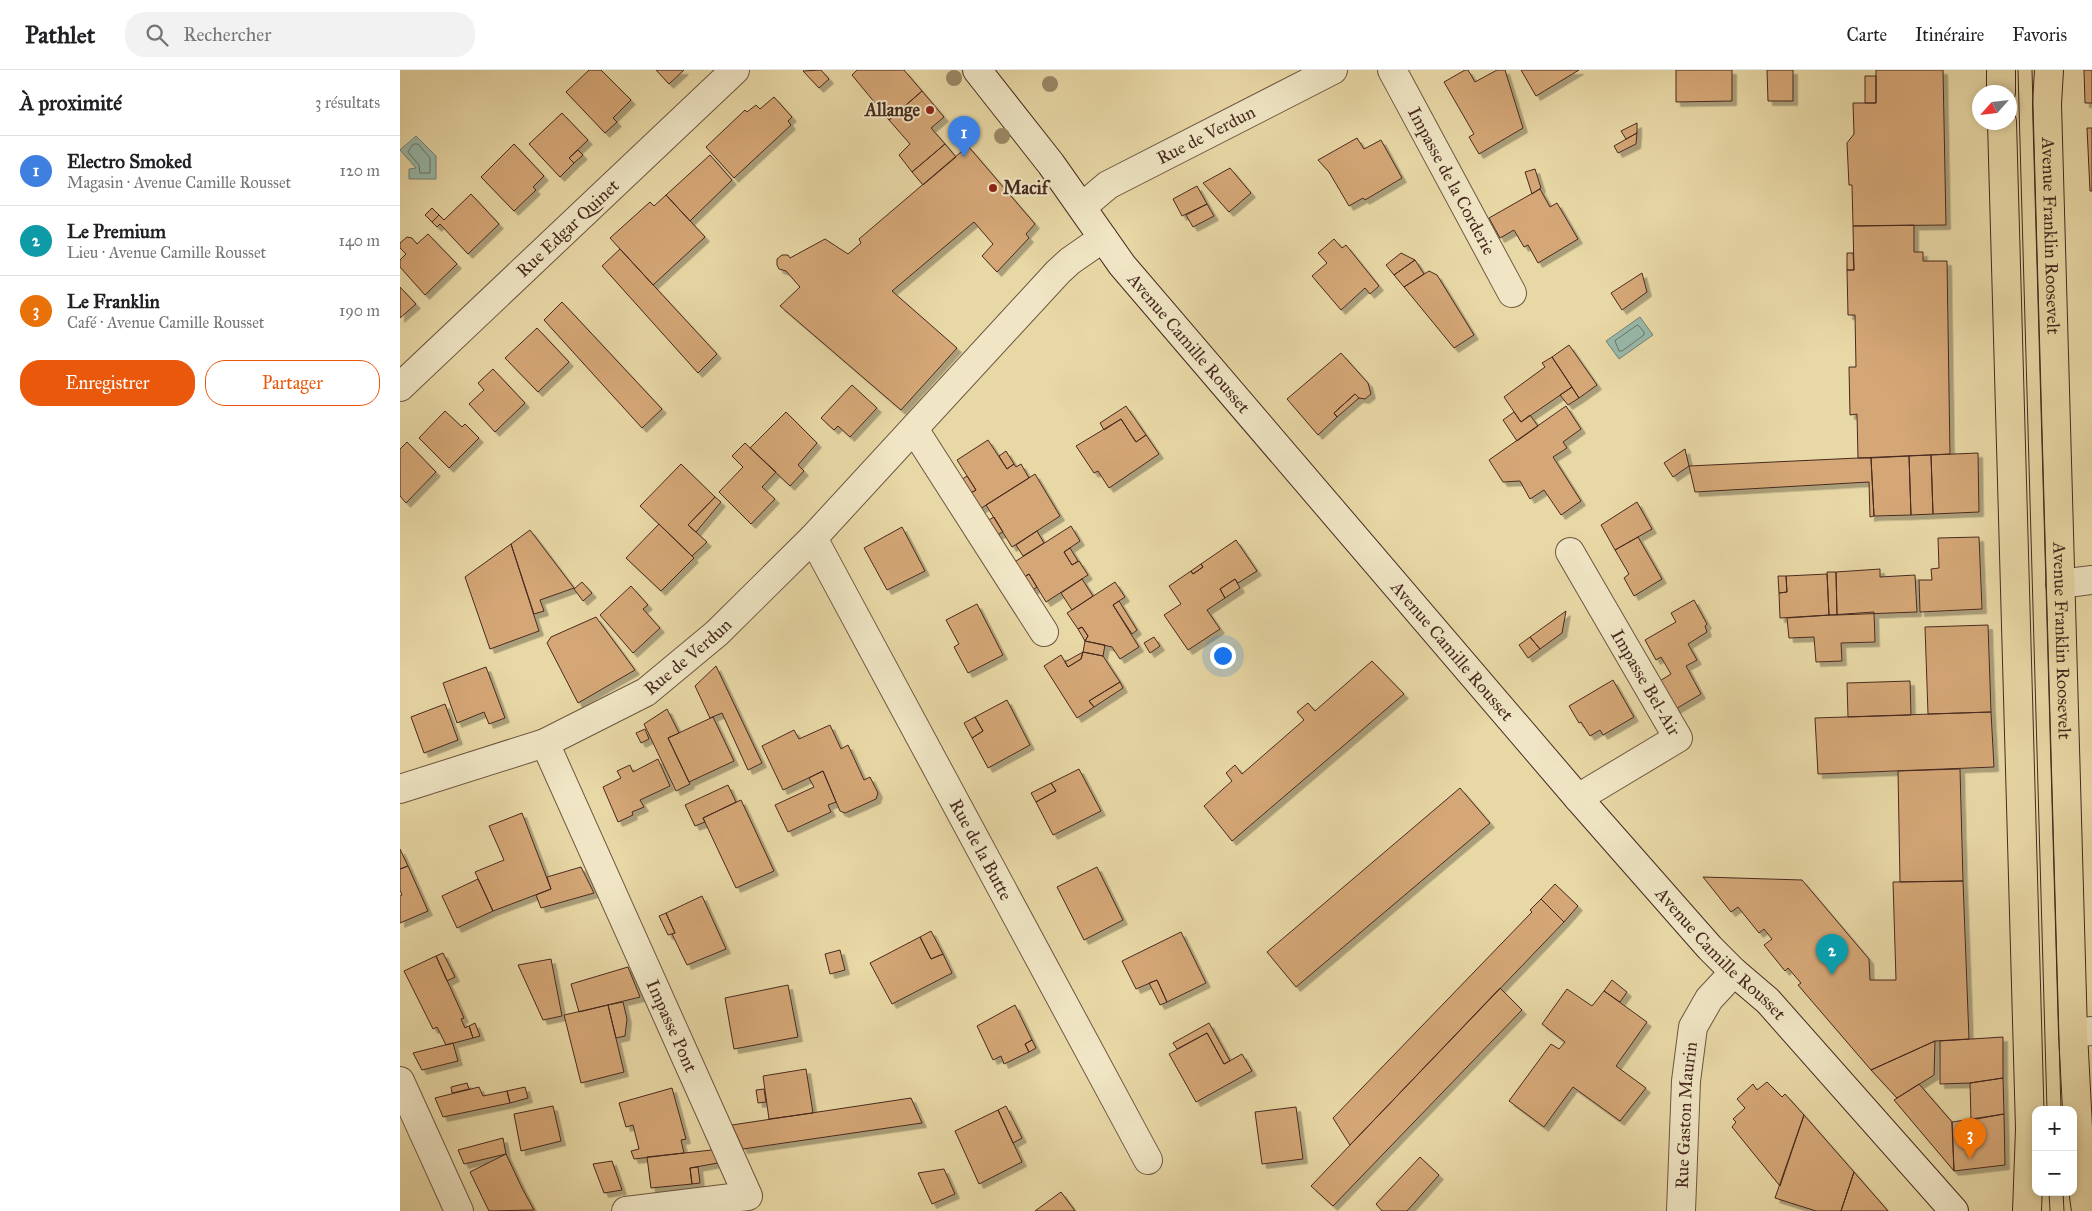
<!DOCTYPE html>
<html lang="fr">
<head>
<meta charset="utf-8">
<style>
	body { margin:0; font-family:"IM FELL Great Primer",serif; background:#f2f2f2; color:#202124 }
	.controls { position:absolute; right:15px; bottom:15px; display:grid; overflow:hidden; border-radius:10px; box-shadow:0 2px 8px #0003 }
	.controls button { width:45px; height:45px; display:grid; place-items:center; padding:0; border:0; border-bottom:1px solid #e0e0e0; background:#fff; color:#202124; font:25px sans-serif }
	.compass { position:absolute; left:1572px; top:15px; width:45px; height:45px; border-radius:50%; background:#fff; box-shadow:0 2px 8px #0003; rotate:243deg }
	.you { position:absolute; left:822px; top:585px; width:18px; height:18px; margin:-12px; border:4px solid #fff; border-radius:50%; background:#1a73e8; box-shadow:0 0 0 8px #1a73e833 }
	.badge { display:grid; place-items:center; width:32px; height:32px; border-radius:50%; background:#ea580c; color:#fff; font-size:16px; font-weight:700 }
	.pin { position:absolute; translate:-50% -41px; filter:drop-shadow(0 1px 2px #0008) }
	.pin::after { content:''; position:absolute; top:26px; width:18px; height:15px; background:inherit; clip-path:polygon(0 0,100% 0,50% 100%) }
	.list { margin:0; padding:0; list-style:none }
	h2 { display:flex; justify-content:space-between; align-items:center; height:65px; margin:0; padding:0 20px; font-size:21px }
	h2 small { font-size:16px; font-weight:400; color:#757577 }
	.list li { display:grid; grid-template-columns:32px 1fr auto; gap:15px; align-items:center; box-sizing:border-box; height:70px; padding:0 20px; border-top:1px solid #e0e0e0 }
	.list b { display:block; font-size:19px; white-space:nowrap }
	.list p { margin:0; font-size:16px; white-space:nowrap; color:#757577 }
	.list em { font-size:16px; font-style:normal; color:#757577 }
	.actions { display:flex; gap:10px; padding:15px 20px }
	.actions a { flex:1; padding:11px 0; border:1px solid #ea580c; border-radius:20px; text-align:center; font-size:18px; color:#ea580c }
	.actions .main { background:#ea580c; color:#fff }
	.icon { flex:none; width:28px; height:28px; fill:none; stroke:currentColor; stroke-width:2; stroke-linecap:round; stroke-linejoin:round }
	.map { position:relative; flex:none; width:1692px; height:1141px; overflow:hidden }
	header { display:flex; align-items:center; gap:30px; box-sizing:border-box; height:70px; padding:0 25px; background:#fff; border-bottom:1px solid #e0e0e0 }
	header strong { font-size:24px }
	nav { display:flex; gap:28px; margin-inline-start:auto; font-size:18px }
	.search { width:350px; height:45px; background:#f2f2f2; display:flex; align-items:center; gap:12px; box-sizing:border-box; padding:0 18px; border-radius:20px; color:#757577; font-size:19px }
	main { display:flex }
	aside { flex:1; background:#fff }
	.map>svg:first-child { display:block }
	.water { fill:#97b9ab; stroke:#778073 }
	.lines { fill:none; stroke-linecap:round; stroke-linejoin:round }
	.shore { stroke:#6f7265; stroke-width:1 }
	.building { fill:#d5a777; stroke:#472a1f; filter:url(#shadow) }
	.street-casing { stroke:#6f5641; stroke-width:30 }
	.secondary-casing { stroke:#472a1f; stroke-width:30 }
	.primary-casing { stroke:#472a1f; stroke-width:30 }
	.street { stroke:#f0e6c5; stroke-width:28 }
	.secondary { stroke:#f0e6c5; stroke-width:28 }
	.primary { stroke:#e8d8a6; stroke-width:28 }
	.tram { stroke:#472a1f; stroke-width:1 }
	.tree { fill:#9b8967 }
	.poi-dot { fill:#8f2418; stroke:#f0e6c5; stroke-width:2 }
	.labels { text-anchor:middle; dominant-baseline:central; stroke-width:4; stroke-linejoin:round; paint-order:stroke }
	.poi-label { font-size:18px; font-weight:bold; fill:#472a1f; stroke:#f0e6c5; text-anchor:end }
	.street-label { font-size:18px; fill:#472a1f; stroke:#f0e6c5 }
</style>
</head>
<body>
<header>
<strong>Pathlet</strong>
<div class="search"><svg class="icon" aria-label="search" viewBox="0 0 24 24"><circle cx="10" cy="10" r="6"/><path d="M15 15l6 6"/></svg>Rechercher</div>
<nav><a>Carte</a><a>Itinéraire</a><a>Favoris</a></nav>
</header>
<main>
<aside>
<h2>À proximité<small>3 résultats</small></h2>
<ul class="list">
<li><span class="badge" style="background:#3f7fe0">1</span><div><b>Electro Smoked</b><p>Magasin · Avenue Camille Rousset</p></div><em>120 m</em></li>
<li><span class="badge" style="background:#0f9aa8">2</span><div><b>Le Premium</b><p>Lieu · Avenue Camille Rousset</p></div><em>140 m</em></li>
<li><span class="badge" style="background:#e8710a">3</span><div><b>Le Franklin</b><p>Café · Avenue Camille Rousset</p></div><em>190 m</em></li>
</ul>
<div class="actions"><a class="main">Enregistrer</a><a>Partager</a></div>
</aside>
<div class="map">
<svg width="1692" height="1141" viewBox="0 0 1692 1141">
	<defs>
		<filter id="shadow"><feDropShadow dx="4.5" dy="4.5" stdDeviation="0" flood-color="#0004"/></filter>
	</defs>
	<rect width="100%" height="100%" fill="#e8d8a6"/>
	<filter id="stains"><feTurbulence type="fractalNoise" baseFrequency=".004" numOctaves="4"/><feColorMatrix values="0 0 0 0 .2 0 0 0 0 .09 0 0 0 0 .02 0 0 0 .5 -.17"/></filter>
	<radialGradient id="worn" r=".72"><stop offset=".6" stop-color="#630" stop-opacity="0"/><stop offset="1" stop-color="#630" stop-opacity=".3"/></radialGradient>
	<path class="water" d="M16,66L36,86V109H9V99L16,98L0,80Z
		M1240,247L1253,265L1219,289L1206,271Z"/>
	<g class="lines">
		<path class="shore" d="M14,74H18L30,88V103H20L19,95L8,82L9,80Z
			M1238,255L1244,262V265L1222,281H1219L1215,271Z"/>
	</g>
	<path class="building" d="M189,0H201L231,30L213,48L217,52L205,63L166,22Z
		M256,0H284L269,14Z
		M421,0L429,9L419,18L403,1Z
		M457,0H504L522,21L489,50L452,5Z
		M1065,0H1068L1075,12L1097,0H1105L1123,58L1079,84L1069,67L1074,64L1044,12Z
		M1121,0H1179L1136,26Z
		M1276,0H1332V31L1276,32Z
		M1367,0H1393V31H1368Z
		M1476,0H1543L1546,155L1453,156L1452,115H1449L1447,73L1454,64L1453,33H1476Z
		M1684,0H1692V33H1685Z
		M1465,6H1476V33H1465Z
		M522,21L544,47L531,58L545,74L512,102L499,85L510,74L489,50Z
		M374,27L392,47L388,51L391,55L334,108L306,77L345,40L347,42L356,35L360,39Z
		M162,43L188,70L169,88L174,93L160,107L129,74Z
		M1237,53V63L1226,69L1221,61Z
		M1687,58H1692V121H1690Z
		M1237,63L1236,74L1218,83L1214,76Z
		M957,68L964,79L981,70L1002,108L965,130L963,128L949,136L929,102L918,90Z
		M114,74L144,106L133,117L136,120L114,141L81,107Z
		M545,74L556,87L523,115L512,102Z
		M568,76L635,154L626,164L629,168L597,202L582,186L593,174L574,152L492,221L557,278L501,340L380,236L400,217L386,201L379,199L377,195V189L382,185H388L390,188L425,169L448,184L461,173L459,169Z
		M178,80L183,85L174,93L169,88Z
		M310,85L332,110L290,151L266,125Z
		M830,98L851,123L829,142L803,113Z
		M1135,99L1141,118L1132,124L1125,102Z
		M797,116L807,134L782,146L773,129Z
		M1140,119L1150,137L1157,133L1178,169L1138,193L1128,175L1124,177L1114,160L1100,168L1089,148Z
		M71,124L99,154L68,184L40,154L37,157L32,152L39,145L44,150Z
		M266,125L305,167L253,215L210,168L250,132L254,136Z
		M807,134L814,146L793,157L786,145Z
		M32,138L39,145L32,152L25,145Z
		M1514,155V182H1523V191H1547L1550,384L1458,388L1457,344L1450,345L1449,297H1456L1455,245H1448L1447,200H1454L1453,156Z
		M28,164L57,194L25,225L0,197V190L6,184L0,178V173L7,167L12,168L17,174Z
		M934,169L942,178L946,175L979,216L970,224L965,218L941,240L912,206L927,193L918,183Z
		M220,179L317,284L298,303L202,196Z
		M1001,183L1015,190L994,205L986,195Z
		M1447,183H1453L1454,200H1447Z
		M1015,190L1024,204L1004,217L994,205Z
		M1029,201L1037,205L1074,265L1054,278L1004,217Z
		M1242,203L1247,222L1222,240L1211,223Z
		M0,217L16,234L0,248Z
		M162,232L262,339L242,358L144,250Z
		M137,258L169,292L138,322L105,288Z
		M1169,275L1197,315L1179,328L1152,287Z
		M941,283L968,313L971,324L965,329L959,328L955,324L934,343L937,347L918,365L887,329Z
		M1152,287L1172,317L1121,352L1104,327L1145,297L1142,293Z
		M93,299L125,333L95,362L69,334L84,320L78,313Z
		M452,315L477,338L450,367L438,356L434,360L421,348Z
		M1172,317L1179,328L1168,335L1160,325Z
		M955,324L959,328L937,347L934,343Z
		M726,336L746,365L736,372L721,349L704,360L700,353Z
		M1166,336L1181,359L1163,372L1167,378L1153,387L1181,431L1161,445L1144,420L1130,429L1120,411L1103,412L1089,390Z
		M45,341L62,357L65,354L79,368L49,398L19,368Z
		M386,342L417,373L398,395L404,401L390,416L350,378Z
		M1114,342L1121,352L1130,345L1138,356L1117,371L1103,350Z
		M721,349L736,372L746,365L759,384L709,418L698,401L694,403L676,376Z
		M588,370L607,399L614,394L616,397L621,394L629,408L580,439L569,424L576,420L557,390Z
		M7,372L36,402L6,433L0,426V379Z
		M345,373L376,402L362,417L375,429L351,454L319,422L343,397L332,386Z
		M1285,379L1289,396L1273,407L1264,393Z
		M606,381L614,394L607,399L599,386Z
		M1578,383L1579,442L1533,444L1531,385Z
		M1531,385L1533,444L1511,445L1509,386Z
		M1509,386L1511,445L1474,446L1471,388Z
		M1458,388H1471L1474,446L1470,447L1469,412L1295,422L1289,396Z
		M281,394L315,427L288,455L307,472L292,486L240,436Z
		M635,404L660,446L612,477L586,435Z
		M567,406L576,420L569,424L561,410Z
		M315,427L321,432L296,462L288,455Z
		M1237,432L1252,459L1215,480L1201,455Z
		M594,447L603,462L595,466L587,451Z
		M259,454L294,488L261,521L226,488Z
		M671,456L680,471L664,482L672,495L679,491L688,505L646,532L629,504L623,508L613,493Z
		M502,457L525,501L487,520L464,478Z
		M130,460L174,518L140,530L144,541L134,544L111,474Z
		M637,461L644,473L623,486L616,475Z
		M1238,467L1262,509L1234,526L1224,508L1229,504L1215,480Z
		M1579,467L1582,539L1520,542L1519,510H1532L1531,499L1539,498L1538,468Z
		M836,470L857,501L838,513L835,509L820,519L825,528L807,540L820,559L788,580L764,545L781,534L769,516L791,501L793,504L803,497L801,494Z
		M111,474L139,561L90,579L65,507Z
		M670,478L678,491L672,495L664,482Z
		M801,494L803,497L793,504L791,501Z
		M1480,499V507L1515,505L1517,542L1437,545L1436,502Z
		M1427,502H1436L1437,545H1429Z
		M629,504L637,517L631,521L623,508Z
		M1427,504L1429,545L1380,548L1379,523L1387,522L1386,506Z
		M1378,506H1386L1387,522L1379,523Z
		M682,509L693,526L672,540L661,523Z
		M835,509L840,518L825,528L820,519Z
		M182,512L192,523L183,531L174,519Z
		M715,512L725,527L713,535L739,577L720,589L712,577L685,571L688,566L682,557L678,559L667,543Z
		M231,516L248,535L243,539L260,558L233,583L200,545Z
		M1294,530L1307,554L1305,556L1307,562L1288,574L1297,590L1286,596L1301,624L1274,640L1258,612L1271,604L1261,587L1256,590L1245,570L1276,552L1271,543Z
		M719,531L737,560L732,564L713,535Z
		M577,534L603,585L568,603L554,577L559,574L546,550Z
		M1166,541L1162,563L1140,579L1130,567Z
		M1474,542L1475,572L1441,573L1442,591L1416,592L1414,567L1389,568L1387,548Z
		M196,547L235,600L178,633L147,573L151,567Z
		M1588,555L1591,642L1528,644L1525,557Z
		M682,557L688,566L685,571L678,559Z
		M754,567L760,576L750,583L744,573Z
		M1130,567L1140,579L1128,588L1119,575Z
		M685,571L705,575L703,586L683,582Z
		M683,582L703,586L720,612L689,631L694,637L677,648L644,596L661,585L668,597L681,589Z
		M683,582L681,589L668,597L665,592Z
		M972,591L1004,624L832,771L804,736L832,711L826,703L835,695L842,704L904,650L897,642L908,633L915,641Z
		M316,596L362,693L348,700L322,643L310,648L295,616Z
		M86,597L105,648L89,654L84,642L57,653L43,613Z
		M1213,610L1234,647L1203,665L1200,660L1190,666L1181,652L1179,653L1169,636Z
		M1510,611L1511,645L1448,647L1447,613Z
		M720,612L723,618L694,637L689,631Z
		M607,630L630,675L588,698L572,668L583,661L575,647Z
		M45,634L58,670L24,683L11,647Z
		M267,639L279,663L268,668L290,714L276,721L244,654Z
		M1591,642L1594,697L1418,704L1415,648Z
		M313,647L334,691L289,712L268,668Z
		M575,647L583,661L572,668L564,653Z
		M430,655L441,679L448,675L464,710L470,707L478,723L476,729L445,743L440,741L423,701L383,720L362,676L394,660L399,669Z
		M245,659L249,669L241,673L236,663Z
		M258,689L270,716L240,730L244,737L232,742L233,745L218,752L203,717L221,708L217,701L230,695L233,702Z
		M679,699L701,741L653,765L636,732L656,721L651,713Z
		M1560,699L1563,811L1500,812L1498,701Z
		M423,701L436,732L428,735L431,742L388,762L375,735L414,717L409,708Z
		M651,713L656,721L636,732L631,723Z
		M328,715L336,732L303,748L305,752L295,756L285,735Z
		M1060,718L1090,753L896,917L867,882Z
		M341,730L374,801L336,818L303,748Z
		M122,743L151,819L93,841L75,802L104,790L89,756Z
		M0,779L8,796L0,799Z
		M8,796L28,841L0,853V826L2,825L0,820V799Z
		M181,797L194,823L141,838L136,825L151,819L147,807Z
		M697,797L723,850L684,870L657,817Z
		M1303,807L1402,810L1469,889L1470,910H1496L1493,812L1563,811L1569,969L1535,971L1471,1000L1398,915L1401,913L1388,898L1385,901L1364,875L1372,869L1364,859L1359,863L1338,837L1331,842Z
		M78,809L93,841L57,858L42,826Z
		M1155,814L1178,836L1164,852L1141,829Z
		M302,826L326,879L287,895L272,864L275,863L266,843Z
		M1141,829L1164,852L950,1075L933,1048L1132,842L1130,840Z
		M266,843L275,863L268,865L259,846Z
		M531,861L543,884L531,889L520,867Z
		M781,862L806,913L767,932L757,910L736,919L722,891Z
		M520,867L531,889L543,884L552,903L492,934L470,893Z
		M440,880L445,900L430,904L425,884Z
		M43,883L55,907L47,911L36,886Z
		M36,886L64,948L61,949L65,958L69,956L73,968L46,975L37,957L33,959L4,901Z
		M151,889L162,946L143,950L118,895Z
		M228,897L240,927L179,942L171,914Z
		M757,910L767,932L760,935L749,913Z
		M1212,910L1227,922L1220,932L1204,921Z
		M388,915L398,967L334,979L325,928Z
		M1100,918L1122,940L933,1136L911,1116Z
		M1167,919L1192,936L1204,921L1247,952L1216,996L1246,1018L1220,1051L1173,1017L1144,1057L1109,1031L1151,974L1159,979L1165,972L1142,954Z
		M223,932L227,949L225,966L216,968L208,935Z
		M208,935L224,1002L181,1013L164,945Z
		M615,935L632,970L625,974L629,982L604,994L601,986L593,990L577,956Z
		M75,953L80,966L73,968L69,956Z
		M809,953L830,991L824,994L807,963L777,979L773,973Z
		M807,963L824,994L842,984L852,1001L796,1032L769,984Z
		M1603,967V1008L1570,1013L1540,1014V971Z
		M632,970L636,978L629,982L625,974Z
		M1535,971L1534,1005L1497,1028L1471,1000Z
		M53,973L58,991L22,1000L13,983Z
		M406,999L413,1043L369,1049L363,1006Z
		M1603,1008L1604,1044L1571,1050L1570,1013Z
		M1367,1012L1382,1027L1385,1024L1404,1045L1380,1116L1332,1057L1336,1052L1333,1049L1345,1038L1337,1029L1353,1014L1357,1020Z
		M67,1013L69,1019L52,1023L51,1017Z
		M1519,1014L1552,1052L1554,1101L1494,1030Z
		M79,1017L83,1026L107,1021L110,1033L43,1047L35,1028Z
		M125,1017L128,1028L110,1033L107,1021Z
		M272,1018L286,1069L281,1070L284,1083L234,1089L231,1081L239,1079L233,1055L226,1057L219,1033Z
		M364,1019L366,1032L358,1033L356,1020Z
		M511,1028L522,1053L343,1079L332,1055Z
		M153,1036L161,1071L121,1081L114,1044Z
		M606,1036L622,1068L613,1073L598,1040Z
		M896,1037L903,1089L862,1094L855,1042Z
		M598,1040L622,1092L579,1114L555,1061Z
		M1604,1044L1605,1095L1554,1101L1552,1052Z
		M1404,1045L1454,1102L1441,1141H1416L1375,1128Z
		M103,1068L106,1084L64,1094L58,1080Z
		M312,1080L318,1093L290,1098L292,1114L251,1118L247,1087Z
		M106,1084L122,1118L134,1140L89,1141L86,1135L70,1102Z
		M1020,1087L1039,1105L1007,1141H982L976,1134Z
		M212,1091L222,1120L204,1123L193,1094Z
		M298,1097L300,1113L292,1114L290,1098Z
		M544,1099L555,1124L532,1134L518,1103Z
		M1454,1102L1488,1141H1441Z
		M661,1122L675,1141H635Z"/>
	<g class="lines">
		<defs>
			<g id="street">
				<path id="s1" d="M992,0L1112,223"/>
				<path id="s2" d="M682,137L708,115L933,0"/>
				<path id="s3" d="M0,317L335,0"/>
				<path d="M514,359L644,562"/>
				<path id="s4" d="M413,468L748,1090"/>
				<path id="s5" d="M1170,482L1278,668L1178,728"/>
				<path d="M1660,514L1692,510"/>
				<path id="s6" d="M145,673L348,1126L226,1141"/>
				<path id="s7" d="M0,719L145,673L246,622L317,563L413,468L658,202L670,191L703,168"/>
				<path d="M1673,963L1692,961"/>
				<path d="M0,1011L59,1141"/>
				<path id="s8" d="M1281,1141L1286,1011L1293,957L1309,929L1334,902"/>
			</g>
			<g id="secondary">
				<path id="s9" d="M577,0L651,94L722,195L1178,728L1310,878L1334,902L1368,931L1554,1141"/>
			</g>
			<g id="primary">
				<path d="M1601,0V22"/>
				<path id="s10" d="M1649,0L1647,34L1673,963L1680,1096L1686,1141"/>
				<path d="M1602,52L1630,1059L1627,1141"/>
			</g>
		</defs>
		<use href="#street" class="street-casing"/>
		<use href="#secondary" class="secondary-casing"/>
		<use href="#primary" class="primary-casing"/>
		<use href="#street" class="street"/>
		<use href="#secondary" class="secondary"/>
		<use href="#primary" class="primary"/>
		<path class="tram" d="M1618,0L1647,1040
			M1632,0L1661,1040
			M1649,1122L1650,1141
			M1663,1122L1664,1141"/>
	</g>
	<g class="tree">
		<circle cx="554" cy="8" r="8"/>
		<circle cx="650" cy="14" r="8"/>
		<circle cx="602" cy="66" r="8"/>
	</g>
	<g class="poi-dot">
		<circle cx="530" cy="40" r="5"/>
		<circle cx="593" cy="118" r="5"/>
	</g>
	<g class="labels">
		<g class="poi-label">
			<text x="520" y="40">Allange</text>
			<text x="603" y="118" text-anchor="start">Macif</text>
		</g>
		<g class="street-label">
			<text stroke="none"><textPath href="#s2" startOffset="144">Rue de Verdun</textPath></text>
			<text stroke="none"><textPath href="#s1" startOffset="126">Impasse de la Corderie</textPath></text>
			<text stroke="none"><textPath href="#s3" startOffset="231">Rue Edgar Quinet</textPath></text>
			<text stroke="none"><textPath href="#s10" startOffset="166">Avenue Franklin Roosevelt</textPath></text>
			<text stroke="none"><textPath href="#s9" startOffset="346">Avenue Camille Rousset</textPath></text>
			<text stroke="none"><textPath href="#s10" startOffset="571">Avenue Franklin Roosevelt</textPath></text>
			<text stroke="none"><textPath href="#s9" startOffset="751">Avenue Camille Rousset</textPath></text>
			<text stroke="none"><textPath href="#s7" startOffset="320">Rue de Verdun</textPath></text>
			<text stroke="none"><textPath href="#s5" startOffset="151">Impasse Bel-Air</textPath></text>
			<text stroke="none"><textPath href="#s4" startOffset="354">Rue de la Butte</textPath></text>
			<text stroke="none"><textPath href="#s9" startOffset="1156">Avenue Camille Rousset</textPath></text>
			<text stroke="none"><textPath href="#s6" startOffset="310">Impasse Pont</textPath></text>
			<text stroke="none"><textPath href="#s8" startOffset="96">Rue Gaston Maurin</textPath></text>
		</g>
	</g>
	<rect width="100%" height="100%" filter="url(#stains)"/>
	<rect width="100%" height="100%" fill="url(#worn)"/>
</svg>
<div class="controls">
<button>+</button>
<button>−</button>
</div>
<svg class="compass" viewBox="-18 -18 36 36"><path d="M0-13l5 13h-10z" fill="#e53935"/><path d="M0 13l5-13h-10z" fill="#757577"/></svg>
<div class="you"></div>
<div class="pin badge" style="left:564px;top:87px;background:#3f7fe0">1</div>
<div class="pin badge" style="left:1432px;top:905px;background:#0f9aa8">2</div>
<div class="pin badge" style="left:1570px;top:1089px;background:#e8710a">3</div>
</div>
</main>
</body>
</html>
